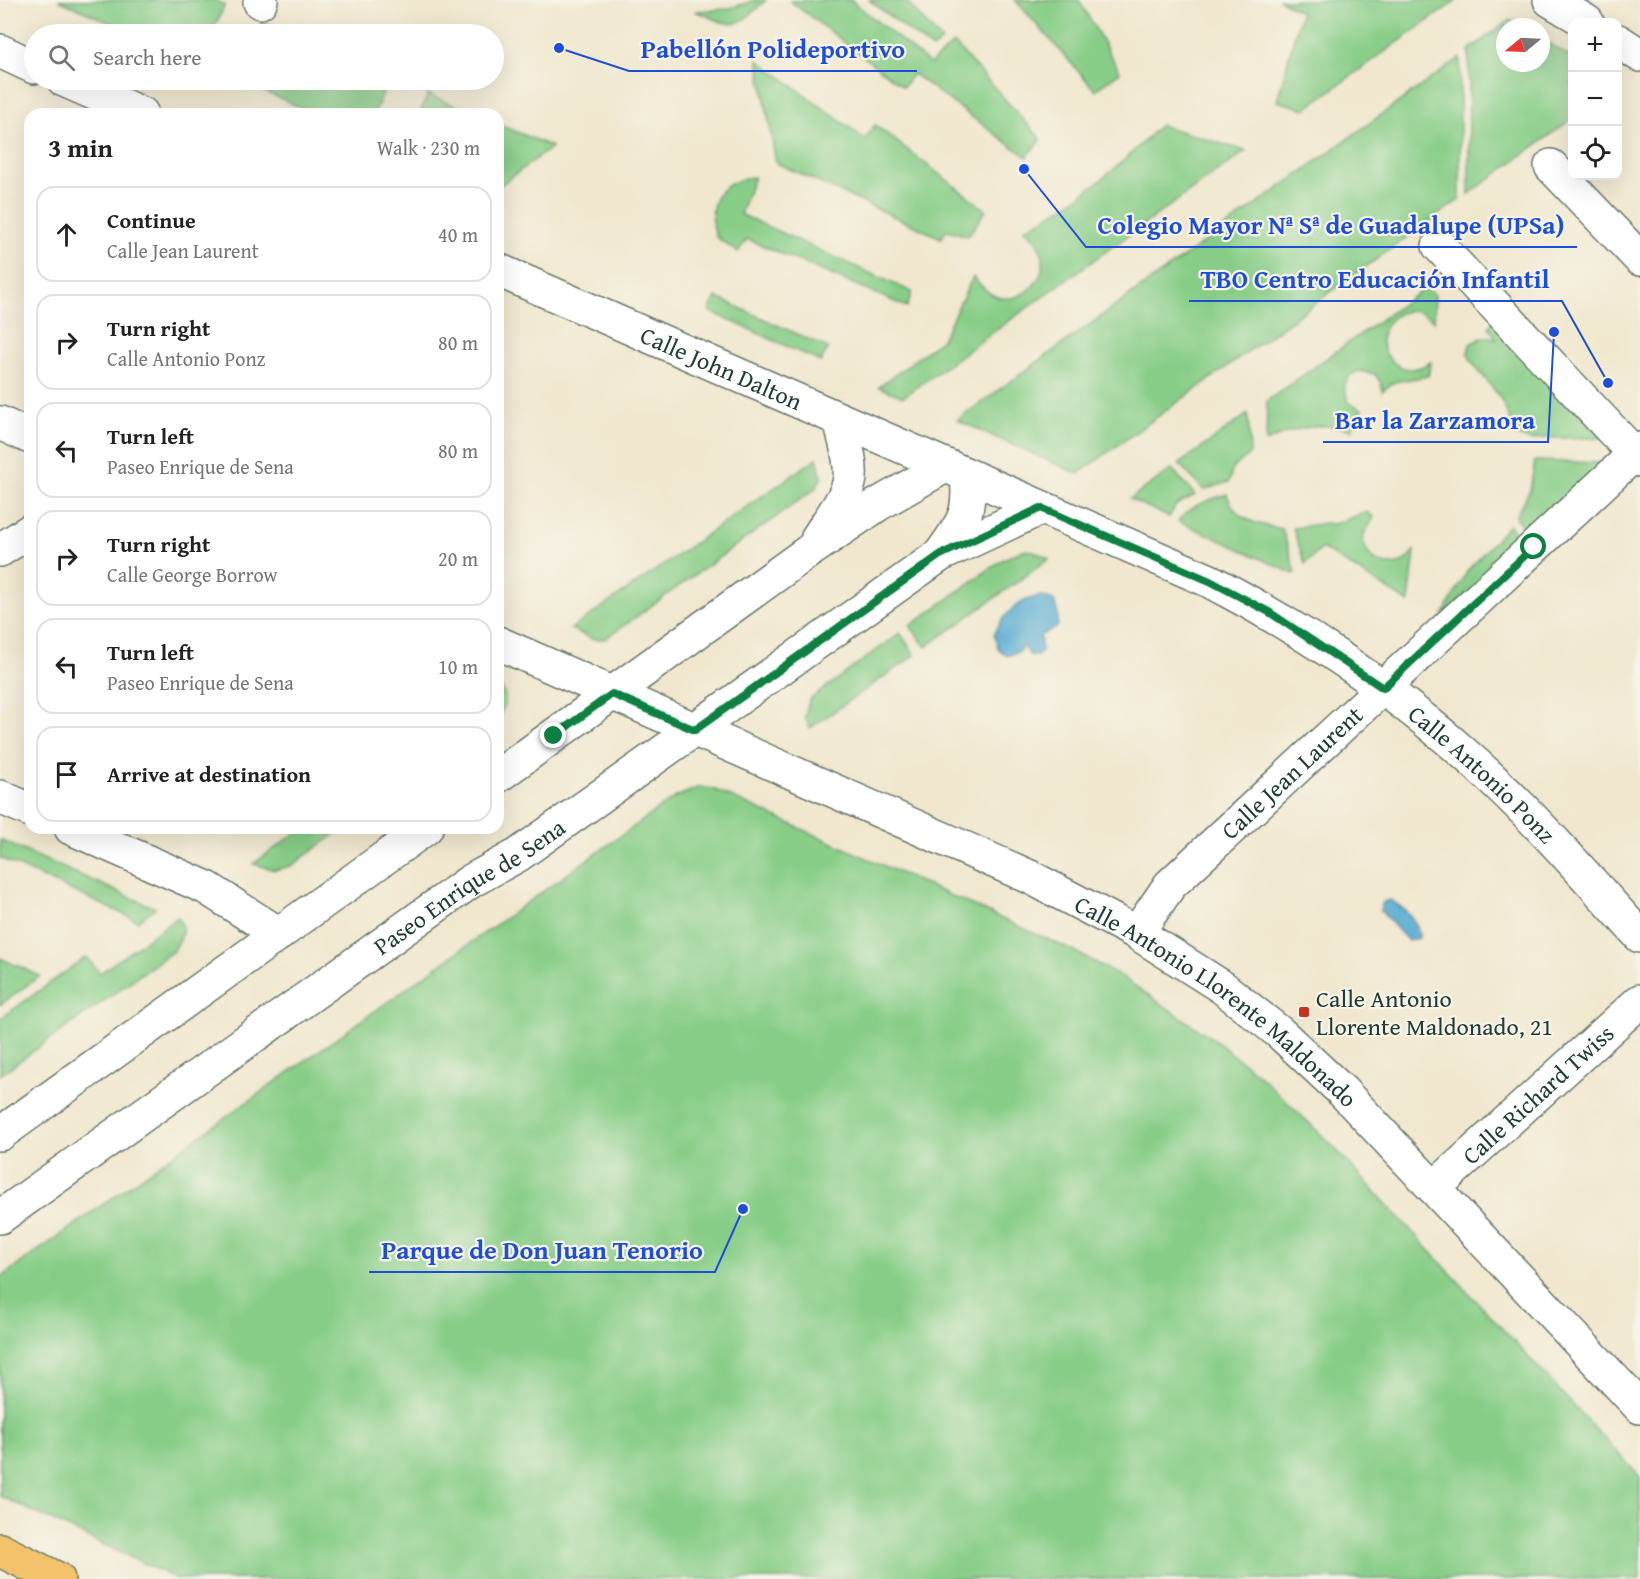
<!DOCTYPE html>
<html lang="en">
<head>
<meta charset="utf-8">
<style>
	body { margin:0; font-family:"Gentium Book Plus",serif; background:#f6f6f6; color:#222 }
	.controls { position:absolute; right:18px; top:18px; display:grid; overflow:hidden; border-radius:12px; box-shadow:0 6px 24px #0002 }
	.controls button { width:54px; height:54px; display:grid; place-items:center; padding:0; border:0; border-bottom:2px solid #e0e0e0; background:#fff; color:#222; font:30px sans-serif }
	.compass { position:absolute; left:1496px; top:18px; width:54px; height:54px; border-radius:50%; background:#fff; box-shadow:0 6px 24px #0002; rotate:251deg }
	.stop { position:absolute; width:18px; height:18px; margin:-14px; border:4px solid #0b8043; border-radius:50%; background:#fff }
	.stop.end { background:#0b8043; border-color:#fff; box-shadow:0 2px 6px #0008 }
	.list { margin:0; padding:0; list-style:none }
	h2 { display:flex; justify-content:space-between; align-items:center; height:78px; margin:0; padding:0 24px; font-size:26px }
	h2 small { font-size:20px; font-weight:400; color:#767676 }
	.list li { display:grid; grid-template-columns:39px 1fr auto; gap:18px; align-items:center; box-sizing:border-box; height:96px; margin:0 12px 12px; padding:0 12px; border:2px solid #e0e0e0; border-radius:18px }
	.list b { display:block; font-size:22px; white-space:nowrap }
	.list p { margin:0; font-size:20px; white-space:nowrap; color:#767676 }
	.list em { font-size:20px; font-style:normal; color:#767676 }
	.icon { flex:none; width:33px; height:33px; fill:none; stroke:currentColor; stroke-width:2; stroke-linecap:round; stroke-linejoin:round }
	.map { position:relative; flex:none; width:1640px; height:1579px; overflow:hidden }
	.search { position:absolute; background:#fff; box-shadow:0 6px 24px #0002; left:24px; top:24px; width:480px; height:66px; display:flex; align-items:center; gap:15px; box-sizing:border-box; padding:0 21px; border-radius:33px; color:#767676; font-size:22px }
	.panel { position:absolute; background:#fff; box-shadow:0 6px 24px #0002; left:24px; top:108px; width:480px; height:726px; border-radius:18px }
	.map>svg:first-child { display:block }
	.green { fill:#87cd87; stroke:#53855e; stroke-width:1.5 }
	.water { fill:#55abd1; stroke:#3a7482; stroke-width:1.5 }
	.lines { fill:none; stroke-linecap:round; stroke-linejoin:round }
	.street-casing { stroke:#68786a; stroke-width:36 }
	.primary-casing { stroke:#68786a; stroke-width:36 }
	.street { stroke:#fff; stroke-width:33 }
	.primary { stroke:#f3c26a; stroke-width:33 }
	.route { stroke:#0b8043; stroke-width:8 }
	.poi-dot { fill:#c8321e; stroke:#f7f3e8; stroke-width:2 }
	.labels { text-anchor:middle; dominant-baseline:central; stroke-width:4.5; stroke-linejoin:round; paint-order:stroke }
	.street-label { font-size:24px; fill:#1f3d34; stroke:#f7f3e8 }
	.poi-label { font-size:24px; fill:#1f3d34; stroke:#f7f3e8; text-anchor:start }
	.leader { fill:none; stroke:#1d4ed8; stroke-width:2 }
	.callout-dot { fill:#1d4ed8; stroke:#f7f3e8; stroke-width:2 }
	.callout-label { font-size:26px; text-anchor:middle; font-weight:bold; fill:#1d4ed8; stroke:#f7f3e8; stroke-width:4.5; stroke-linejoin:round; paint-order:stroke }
</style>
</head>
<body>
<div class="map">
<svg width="1640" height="1579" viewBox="0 0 1640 1579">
	<rect width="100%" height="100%" fill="#f7f3e8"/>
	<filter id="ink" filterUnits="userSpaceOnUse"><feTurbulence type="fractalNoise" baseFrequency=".0167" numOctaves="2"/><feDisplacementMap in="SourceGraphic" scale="12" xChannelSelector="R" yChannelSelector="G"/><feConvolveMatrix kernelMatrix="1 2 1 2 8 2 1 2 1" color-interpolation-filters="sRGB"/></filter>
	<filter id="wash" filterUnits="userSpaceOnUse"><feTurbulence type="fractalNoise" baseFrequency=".008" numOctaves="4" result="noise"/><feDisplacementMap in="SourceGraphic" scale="24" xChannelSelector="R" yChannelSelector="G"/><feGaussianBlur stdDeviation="1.35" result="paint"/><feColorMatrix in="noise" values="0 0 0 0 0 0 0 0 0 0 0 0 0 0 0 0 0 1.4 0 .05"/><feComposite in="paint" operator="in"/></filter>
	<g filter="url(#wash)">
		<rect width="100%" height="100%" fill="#f0e7ce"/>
		<path class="green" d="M58,0H214L225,5L211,34H136Z
			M756,0H766C734,31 736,28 695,11L727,9Z
			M851,0L930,64L954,43L1041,139L1027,157L913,74L903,87L790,1Z
			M869,0H905L942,41L932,49Z
			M1015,0H1079L1120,72L1095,90Z
			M1280,0H1457L1305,109L1277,101L1301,12Z
			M1510,20L1522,27H1505V63H1541V39L1572,58V119L1469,194V50Z
			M262,21L293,34H256Z
			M1460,58V199L1078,474L957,420Z
			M758,60L865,139L875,125L986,210L968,236L947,230L941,238L776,163Z
			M238,80H389L374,114H316Z
			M428,94L474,114H419Z
			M498,124L552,147L498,187Z
			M1160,125L1246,151L903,397L879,387L942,339L973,277C979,284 986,292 995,296C1020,307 1052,277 1041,251C1038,241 1031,235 1024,229C1081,200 1116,170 1160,125Z
			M754,177L740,214L912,292L907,307L747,239L738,252L716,237C705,201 719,182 754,177Z
			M1425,288L1435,295L1434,321C1412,301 1386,313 1381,340C1387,366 1408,377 1431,362L1428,376L1394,382L1382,391L1381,383L1375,374L1358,371L1350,375L1344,386L1349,403L1362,409L1352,430C1322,421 1293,428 1266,442L1267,401Z
			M716,297L828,348L821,362L709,311Z
			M1493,320L1602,438H1539L1531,441L1517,436L1500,397L1471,361L1468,353L1470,344L1484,337H1492L1498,341L1489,327Z
			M1248,414L1250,454L1233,468L1229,482L1204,490L1179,464Z
			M817,458L822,477L815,489L605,639H592L571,629Z
			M1535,461L1607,463L1530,535L1515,517L1530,490Z
			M1172,469L1195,495L1176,505L1169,517L1130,499Z
			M1227,494C1234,520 1258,525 1282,529L1296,572L1294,574L1178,521C1190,505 1209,500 1227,494Z
			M1366,512L1374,517L1363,536C1364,566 1399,576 1415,550L1409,603L1322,548L1305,564L1293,528L1325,523L1334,524Z
			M1509,525L1523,541L1442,616L1468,570Z
			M1023,550L1034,551L1049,559L926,647L910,626L1002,560Z
			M900,633L915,655L810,728L805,717L809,700Z
			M498,684C509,694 506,707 498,717Z
			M700,787L713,789L1076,952L1117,974L1212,1038L1258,1074L1328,1141L1640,1477V1579H177L0,1496V1278L674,798Z
			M303,828H344L291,866L275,870L253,864Z
			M0,840L155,908L138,921L0,858Z
			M178,917C186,929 182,940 173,951L0,1075V1019L86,957L100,973Z
			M0,958L40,976L0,1005Z"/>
		<path class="water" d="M1042,596L1054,600L1058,614V626L1040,636L1042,651L1037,656L1030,655L1024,646L1018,652L1007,656L998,648L994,634C1004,613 1019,599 1042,596Z
			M1390,900C1404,908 1419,920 1419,938L1408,941L1380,910L1383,902Z"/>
	</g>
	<g filter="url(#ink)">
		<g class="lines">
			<defs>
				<g id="street">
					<path d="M1550,0L1587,22"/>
					<path d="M260,2L261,0"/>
					<path d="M1618,41L1640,55"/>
					<path d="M0,51L34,67"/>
					<path d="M64,80L142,114"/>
					<path d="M1551,166L1640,259"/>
					<path d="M1439,246L1640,460"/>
					<path id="s1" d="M498,270L1210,581C1305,631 1396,691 1476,764C1535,817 1587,878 1640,936"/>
					<path d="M0,423L30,437"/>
					<path d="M818,537C855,481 857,486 840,420"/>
					<path d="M0,550L30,531"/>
					<path d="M940,555C963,522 971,516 967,475"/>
					<path id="s2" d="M498,643L1030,877L1137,933L1222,987L1280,1033L1343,1092L1640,1407"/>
					<path d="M498,776L809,551L877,505L945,466"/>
					<path d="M0,797L30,810"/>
					<path d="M71,828L207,888L279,934"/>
					<path id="s3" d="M1137,933L1170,885L1640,449"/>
					<path d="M0,1134L426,828"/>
					<path id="s4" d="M1434,1188L1640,1001"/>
					<path id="s5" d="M0,1217L471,881L518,855L940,555L1041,508"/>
				</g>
				<path id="primary" d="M0,1550L58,1579"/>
			</defs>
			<use href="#street" class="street-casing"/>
			<use href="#primary" class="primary-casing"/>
			<use href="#street" class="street"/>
			<use href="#primary" class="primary"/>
		</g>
	</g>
	<g class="lines" filter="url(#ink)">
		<path class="route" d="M554,736L612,694L695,730L940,555L1041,508L1210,581L1269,612L1383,688L1534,547"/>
	</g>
	<rect class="poi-dot" x="1298" y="1006" width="12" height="12" rx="3"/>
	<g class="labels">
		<g class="street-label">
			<text stroke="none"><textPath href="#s1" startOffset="244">Calle John Dalton</textPath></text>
			<text stroke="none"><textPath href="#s3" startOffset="224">Calle Jean Laurent</textPath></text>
			<text stroke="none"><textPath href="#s1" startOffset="1112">Calle Antonio Ponz</textPath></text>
			<text stroke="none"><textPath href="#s5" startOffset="574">Paseo Enrique de Sena</textPath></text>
			<text stroke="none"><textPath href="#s2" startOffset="806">Calle Antonio Llorente Maldonado</textPath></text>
			<text stroke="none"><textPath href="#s4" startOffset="140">Calle Richard Twiss</textPath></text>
		</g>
		<g class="poi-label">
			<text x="1316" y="998">Calle Antonio<tspan x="1316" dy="28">Llorente Maldonado, 21</tspan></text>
		</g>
	</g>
	<path class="leader" d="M559 48L629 71H917M1024 169L1086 247H1577M1608 383L1562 301H1189M1554 332L1548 442H1323M743 1209L715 1272H369"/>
	<g class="callout-dot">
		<circle cx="559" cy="48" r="6"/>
		<circle cx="1024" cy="169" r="6"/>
		<circle cx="1608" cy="383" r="6"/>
		<circle cx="1554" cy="332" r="6"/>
		<circle cx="743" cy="1209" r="6"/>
	</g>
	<g class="callout-label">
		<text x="773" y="58">Pabellón Polideportivo</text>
		<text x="1331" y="234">Colegio Mayor Nª Sª de Guadalupe (UPSa)</text>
		<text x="1375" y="288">TBO Centro Educación Infantil</text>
		<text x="1435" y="429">Bar la Zarzamora</text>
		<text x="542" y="1259">Parque de Don Juan Tenorio</text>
	</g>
</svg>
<div class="controls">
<button>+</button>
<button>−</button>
<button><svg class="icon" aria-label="locate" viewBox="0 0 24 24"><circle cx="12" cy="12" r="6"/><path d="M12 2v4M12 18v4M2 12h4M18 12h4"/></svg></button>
</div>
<svg class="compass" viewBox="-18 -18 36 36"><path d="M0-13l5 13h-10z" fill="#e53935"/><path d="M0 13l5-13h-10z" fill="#767676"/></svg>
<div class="stop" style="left:1534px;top:547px"></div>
<div class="stop end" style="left:554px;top:736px"></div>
<div class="search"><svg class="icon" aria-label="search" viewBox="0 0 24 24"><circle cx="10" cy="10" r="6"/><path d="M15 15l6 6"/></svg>Search here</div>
<section class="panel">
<h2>3 min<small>Walk · 230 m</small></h2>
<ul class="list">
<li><svg class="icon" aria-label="ahead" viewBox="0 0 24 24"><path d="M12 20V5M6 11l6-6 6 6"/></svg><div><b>Continue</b><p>Calle Jean Laurent</p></div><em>40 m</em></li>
<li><svg class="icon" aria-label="right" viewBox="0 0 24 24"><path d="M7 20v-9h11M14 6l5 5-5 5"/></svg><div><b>Turn right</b><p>Calle Antonio Ponz</p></div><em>80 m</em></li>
<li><svg class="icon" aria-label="left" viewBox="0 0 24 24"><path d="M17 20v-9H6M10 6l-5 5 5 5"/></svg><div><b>Turn left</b><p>Paseo Enrique de Sena</p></div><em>80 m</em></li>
<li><svg class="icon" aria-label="right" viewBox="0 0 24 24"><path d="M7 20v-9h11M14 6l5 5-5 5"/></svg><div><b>Turn right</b><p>Calle George Borrow</p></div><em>20 m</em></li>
<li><svg class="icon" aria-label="left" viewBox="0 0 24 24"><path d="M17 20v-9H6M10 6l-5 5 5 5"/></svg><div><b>Turn left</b><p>Paseo Enrique de Sena</p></div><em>10 m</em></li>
<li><svg class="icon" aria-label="arrive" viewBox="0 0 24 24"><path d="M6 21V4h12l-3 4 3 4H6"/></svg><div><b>Arrive at destination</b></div></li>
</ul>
</section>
</div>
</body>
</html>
